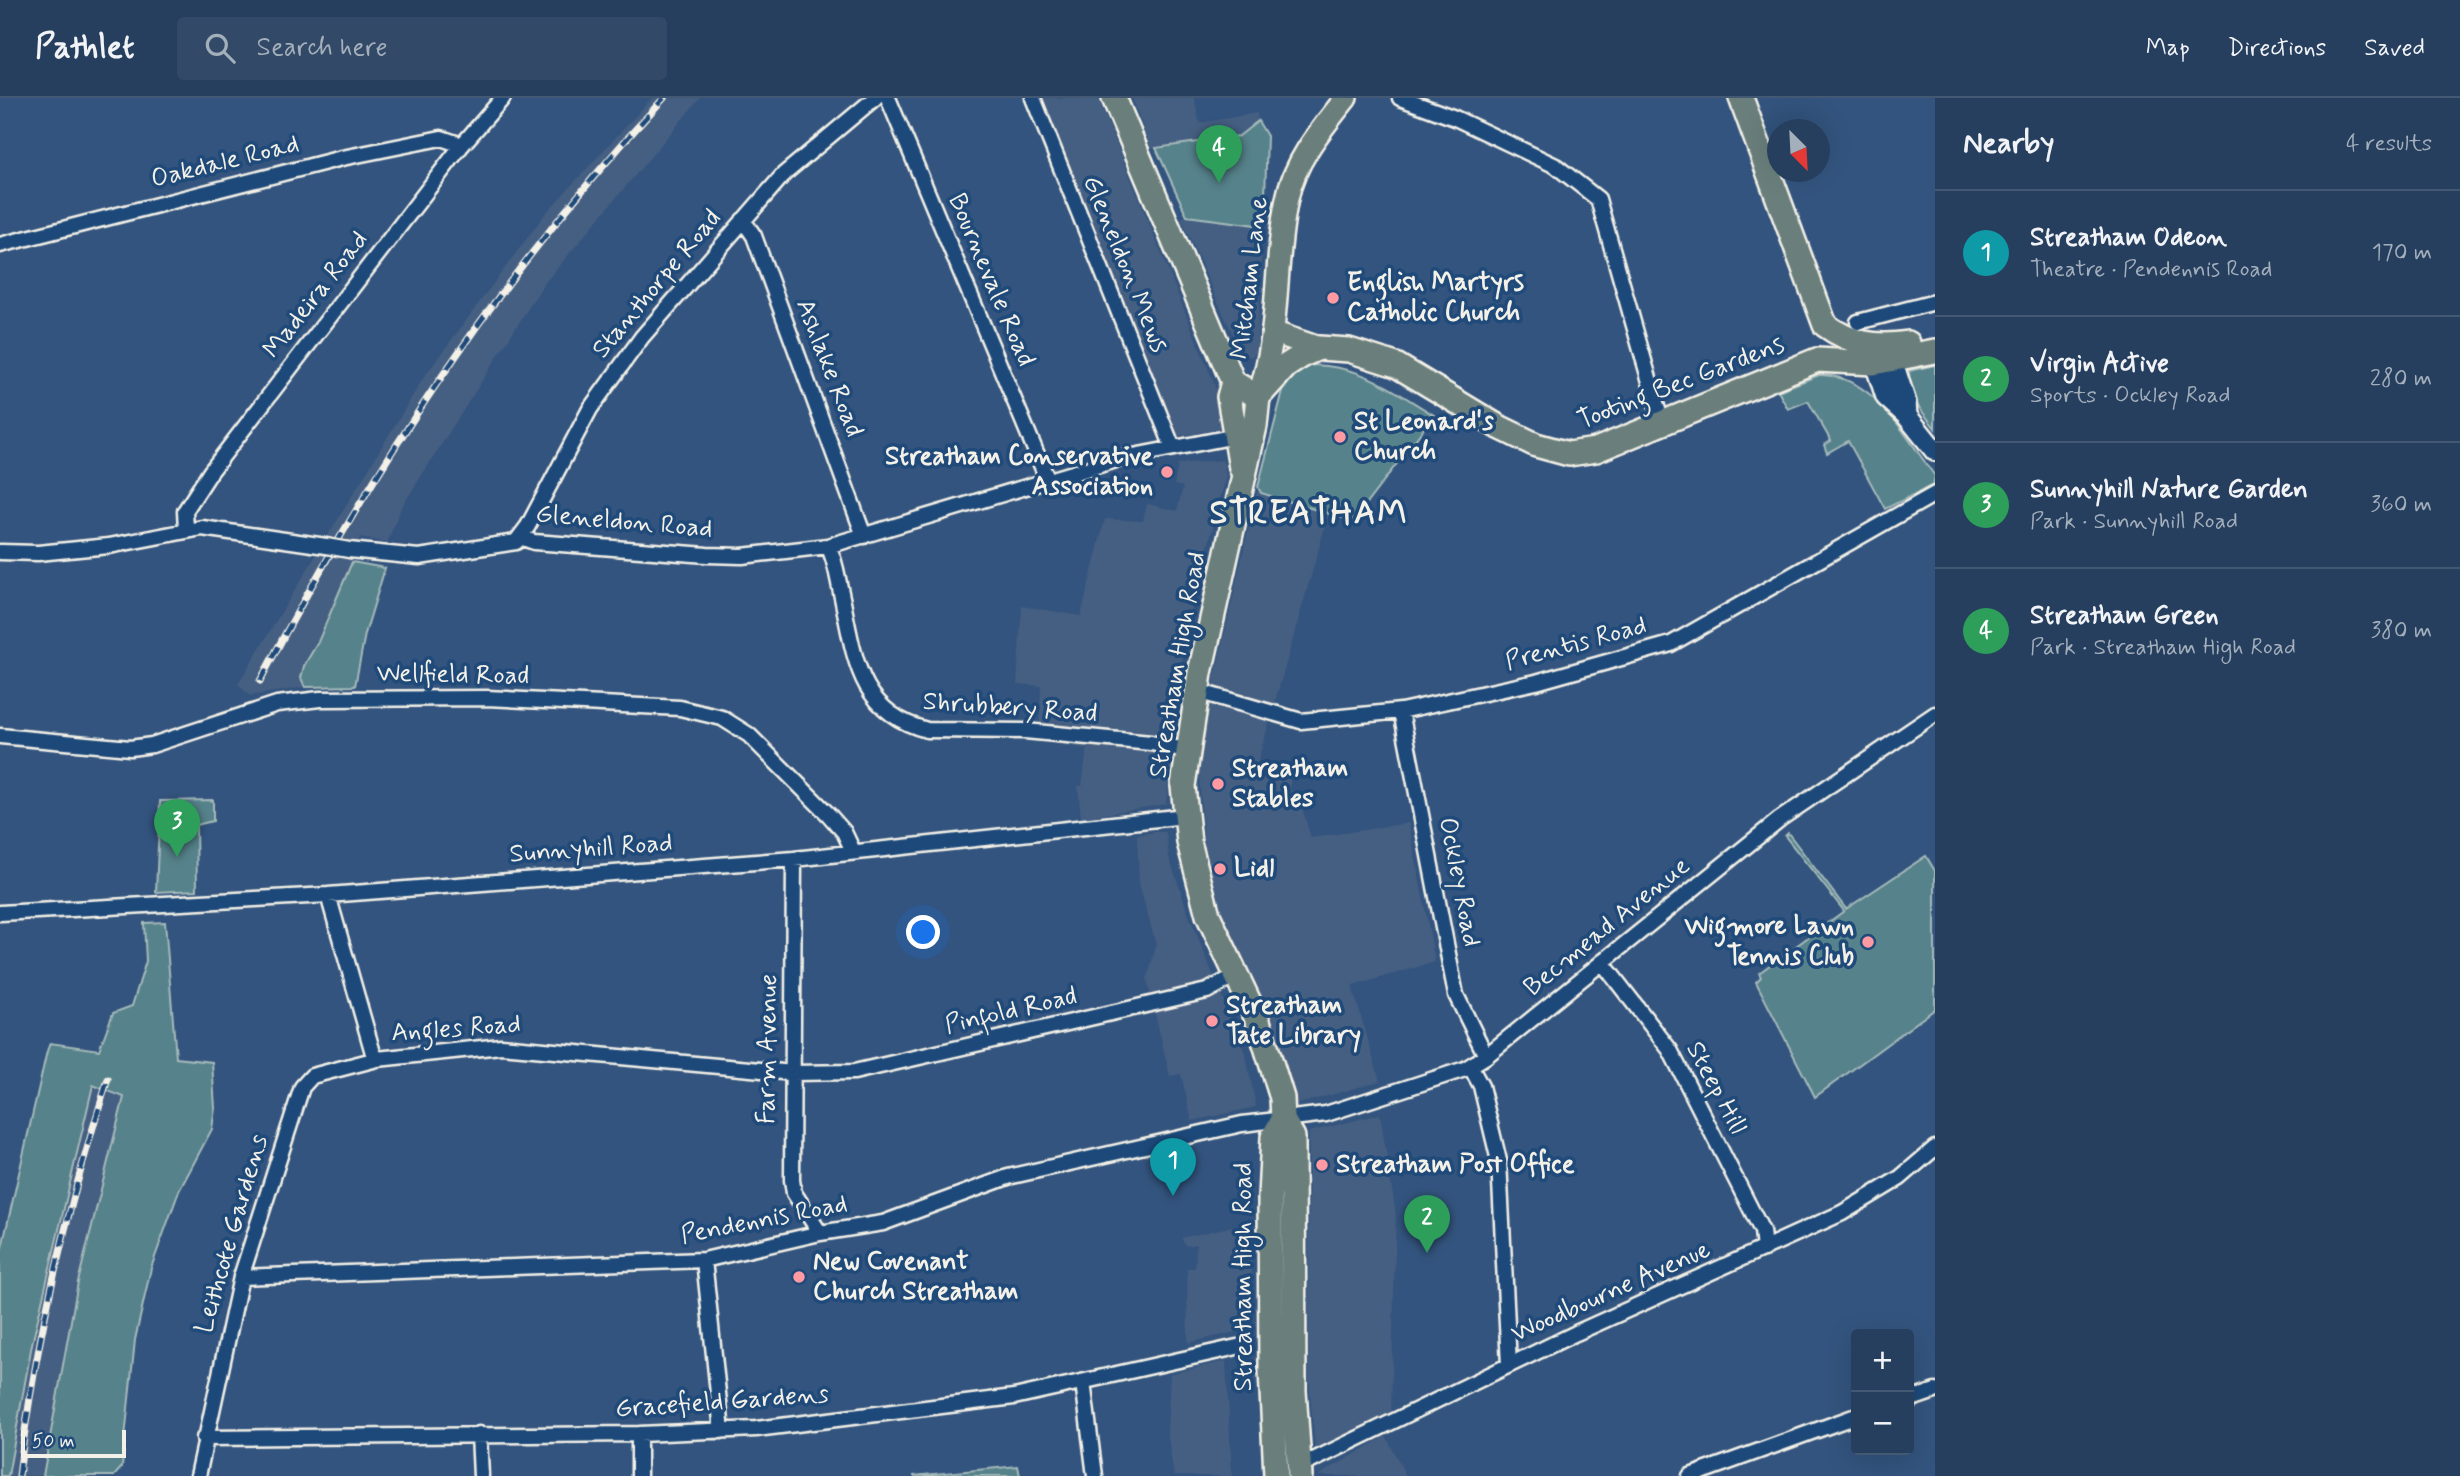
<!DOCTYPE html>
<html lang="en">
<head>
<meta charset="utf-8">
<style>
	body { margin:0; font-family:Mynerve,sans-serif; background:#324a67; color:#f1f3f6 }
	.controls { position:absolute; right:21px; bottom:21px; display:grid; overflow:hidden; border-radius:7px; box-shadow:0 7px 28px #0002 }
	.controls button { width:63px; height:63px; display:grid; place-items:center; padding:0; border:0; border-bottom:2px solid #425873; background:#263f5e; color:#f1f3f6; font:35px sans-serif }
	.compass { position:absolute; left:1767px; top:21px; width:63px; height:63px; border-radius:50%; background:#263f5e; box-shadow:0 7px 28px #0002; rotate:156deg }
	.scale { position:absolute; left:21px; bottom:18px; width:105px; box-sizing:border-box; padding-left:7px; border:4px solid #f4f1e8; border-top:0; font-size:19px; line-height:24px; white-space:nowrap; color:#f4f1e8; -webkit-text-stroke:5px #1f4a7a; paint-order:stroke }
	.you { position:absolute; left:924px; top:835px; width:24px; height:24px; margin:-18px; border:5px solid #fff; border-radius:50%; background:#1a73e8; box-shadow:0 0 0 10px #1a73e833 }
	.badge { display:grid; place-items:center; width:46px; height:46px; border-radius:50%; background:#8abfa5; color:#fff; font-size:23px; font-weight:700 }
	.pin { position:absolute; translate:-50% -58px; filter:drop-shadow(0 2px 4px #0008) }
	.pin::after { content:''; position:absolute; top:37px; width:24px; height:21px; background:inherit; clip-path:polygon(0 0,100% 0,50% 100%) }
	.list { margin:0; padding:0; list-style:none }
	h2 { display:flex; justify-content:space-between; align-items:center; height:91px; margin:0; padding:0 28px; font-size:30px }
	h2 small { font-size:23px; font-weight:400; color:#a4afbc }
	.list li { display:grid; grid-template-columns:46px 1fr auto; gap:21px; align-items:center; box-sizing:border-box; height:126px; padding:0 28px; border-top:2px solid #425873 }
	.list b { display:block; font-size:26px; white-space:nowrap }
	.list p { margin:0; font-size:23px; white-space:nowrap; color:#a4afbc }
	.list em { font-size:23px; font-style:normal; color:#a4afbc }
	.icon { flex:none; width:38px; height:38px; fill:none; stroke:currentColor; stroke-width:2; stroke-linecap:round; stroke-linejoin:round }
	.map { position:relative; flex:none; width:1935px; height:1378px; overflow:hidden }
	header { display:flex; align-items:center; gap:42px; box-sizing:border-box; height:98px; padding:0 35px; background:#263f5e; border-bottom:2px solid #425873 }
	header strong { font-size:33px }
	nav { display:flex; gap:38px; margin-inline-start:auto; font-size:24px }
	.search { width:490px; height:63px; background:#324a67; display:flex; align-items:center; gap:18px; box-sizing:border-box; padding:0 24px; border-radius:7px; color:#a4afbc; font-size:26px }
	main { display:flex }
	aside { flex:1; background:#263f5e }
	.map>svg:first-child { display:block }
	.built { fill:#455e82 }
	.green { fill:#56828b; stroke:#a5baba; stroke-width:2 }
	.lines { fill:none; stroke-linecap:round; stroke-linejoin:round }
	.minor-casing { stroke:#f4f1e8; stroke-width:19 }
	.secondary-casing { stroke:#f4f1e8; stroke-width:24 }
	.primary-casing { stroke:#f4f1e8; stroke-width:26 }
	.trunk-casing { stroke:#f4f1e8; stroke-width:28 }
	.minor { stroke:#1f4a7a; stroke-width:14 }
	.secondary { stroke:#1f4a7a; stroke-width:19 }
	.primary { stroke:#6b7f7c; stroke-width:21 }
	.trunk { stroke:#6b7f7c; stroke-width:23 }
	.rail-casing { stroke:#f4f1e8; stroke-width:7 }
	.rail { stroke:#1f4a7a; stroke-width:4.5; stroke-dasharray:13; stroke-linecap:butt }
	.minor-bridge-casing { stroke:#f4f1e8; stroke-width:19; stroke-linecap:butt }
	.minor-bridge { stroke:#1f4a7a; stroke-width:14 }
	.poi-dot { fill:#ff9aa2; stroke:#1f4a7a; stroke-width:2.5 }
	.labels { text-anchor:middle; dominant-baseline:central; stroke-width:7; stroke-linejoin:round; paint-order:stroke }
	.street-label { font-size:26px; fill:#f4f1e8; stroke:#1f4a7a }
	.poi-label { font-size:26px; font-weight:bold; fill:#f4f1e8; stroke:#1f4a7a; text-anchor:start }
	.district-label { font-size:33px; font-weight:bold; letter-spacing:2px; fill:#f4f1e8; stroke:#1f4a7a }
</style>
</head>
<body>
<header>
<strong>Pathlet</strong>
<div class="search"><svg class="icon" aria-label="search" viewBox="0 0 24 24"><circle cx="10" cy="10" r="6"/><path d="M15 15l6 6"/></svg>Search here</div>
<nav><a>Map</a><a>Directions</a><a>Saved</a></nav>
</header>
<main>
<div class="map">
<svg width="1935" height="1378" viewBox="0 0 1935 1378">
	<rect width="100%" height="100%" fill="#33547e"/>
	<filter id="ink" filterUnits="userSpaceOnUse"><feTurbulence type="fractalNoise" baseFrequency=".0143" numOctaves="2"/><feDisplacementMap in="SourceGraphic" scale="14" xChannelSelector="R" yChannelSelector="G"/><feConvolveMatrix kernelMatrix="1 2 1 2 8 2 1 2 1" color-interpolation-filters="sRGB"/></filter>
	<g filter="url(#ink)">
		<path class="built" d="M652,0H700L543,187L401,410L387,445L360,439L347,480L309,560L301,580L305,589L250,598L238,586L424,279L545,116Z
			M1033,0H1098L1212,280L1221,307L1223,327L1220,331L1175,339Z
			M1132,0H1194L1200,25L1257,15L1258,23L1239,38L1151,51Z
			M1187,118L1263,127L1257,254L1251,259L1244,258L1226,222L1181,120Z
			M1223,362L1226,379L1185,537L1166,706L1081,720L1078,688H1082L1087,651L1039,643L1041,588L1017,586L1022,508L1081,518L1105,421L1143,423L1147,406L1177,413L1183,389L1174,387L1178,366Z
			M1258,389L1261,395L1329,415L1256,670H1290V693H1297L1311,740L1409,725L1435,864L1352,888L1380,983L1295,1007L1284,958L1226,832L1206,764L1201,708L1198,653Z
			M1154,734H1166L1169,759L1190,820L1246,957L1256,1009L1192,1023L1181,976L1170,978L1147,882L1156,847L1139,786L1137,737Z
			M92,987L124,998L78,1184L43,1378H8L32,1246Z
			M1380,1016L1396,1117L1391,1315L1315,1351L1309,1283V1034Z
			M1251,1124L1252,1230L1188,1245L1187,1170H1195L1196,1146L1186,1148L1181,1140Z
			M1226,1263L1232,1378H1174L1167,1334L1170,1276Z
			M1386,1338L1406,1378H1319V1377Z"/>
		<path class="green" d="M1258,23L1267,38L1264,128L1187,118L1156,50L1239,38Z
			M1313,267C1363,268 1392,292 1434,317L1353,423L1261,395L1258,389L1283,293L1294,276Z
			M1935,267V330L1911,299L1909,273Z
			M1819,277C1874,276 1905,339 1935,378L1933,387L1885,411L1848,343L1827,355L1824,347L1831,343L1808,303L1788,311L1778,293Z
			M352,464L385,470L365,536L355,588L305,589L301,580L304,568L318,544Z
			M213,702V723L196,727L197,792L156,794L160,703Z
			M1788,735L1846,811L1926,758L1935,773V911L1815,999L1756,884L1761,879L1759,875L1844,813L1785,738Z
			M165,824L176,960L212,964L215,1010L212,1031L179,1093L151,1170L135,1242L122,1369L114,1378H43L78,1184L124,999L93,987L32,1246L8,1378H0V1158L47,953L50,945L99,952L113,915L132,908L146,863L144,825Z
			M1018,1368L1020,1378H913Z"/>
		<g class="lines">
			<defs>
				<path id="minor" d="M888,0L1048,383
					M1033,0L1173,350
					M1400,0L1455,20L1556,68L1598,101L1662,326
					M743,122L754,138L864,438
					M0,147L342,60L441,40L462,47
					M1858,224L1935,204
					M186,431L185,413L211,373L462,47L503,0
					M520,439L534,444L707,457L742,458L828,448L1123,360L1236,338
					M828,448C835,461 837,476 840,490C854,552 855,614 927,632L1025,633L1151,645L1186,652
					M349,452L419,459L516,444L528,428L590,311L642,239L784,76L875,0
					M0,454L38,455L109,448L202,430L326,448
					M1197,593L1301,623L1401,613L1536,584L1671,546L1935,396
					M1401,613L1456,897L1486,958
					M0,638L130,650L152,647L277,606L320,601L487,600L680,610L722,620L749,637L829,717L844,734L853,753
					M794,761L792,1082L794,1095L820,1135
					M328,797L373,955L377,961
					M0,815L328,797L794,761L1185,718
					M1602,864L1670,952L1762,1133L1764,1151
					M1470,968L1481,988L1499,1063L1509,1267
					M704,1162L722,1333
					M241,1179L704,1162L820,1135L883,1125L1008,1079L1242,1026L1326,1016L1465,971L1486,958L1780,721L1935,616
					M1083,1284L1095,1378
					M1909,1302L1935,1293
					M479,1336L481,1378
					M204,1340L639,1336L756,1331L1014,1299L1237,1249
					M1299,1369L1576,1235L1842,1115L1900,1080L1935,1050
					M198,1378L241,1179L302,989L312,978L377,961L501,948L793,975L854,974L1207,893L1235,878
					M639,1378V1336
					M1690,1378L1856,1318"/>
				<path id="secondary" d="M1888,249L1906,305L1907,318
					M1870,250L1886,299L1907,318L1935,353"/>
				<path id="primary" d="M1275,235L1319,250
					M1259,296C1281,233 1273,166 1287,101C1294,63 1323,29 1346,0"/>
				<path id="trunk" d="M1114,0L1233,284L1258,299
					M1741,0L1825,227C1851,246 1876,250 1908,245
					M1233,284L1229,299L1241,370
					M1258,299L1255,328L1200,575L1183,688L1189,744L1208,817L1258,923L1282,1000L1283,1022L1273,1039L1270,1099L1271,1272L1276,1378
					M1258,299L1286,268L1303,257L1319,250L1349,252L1396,267L1497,328L1536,347L1569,356L1596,352L1817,262L1873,265L1935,253
					M1283,1022L1293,1039L1294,1293L1300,1378"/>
			</defs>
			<use href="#minor" class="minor-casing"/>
			<use href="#secondary" class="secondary-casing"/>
			<use href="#primary" class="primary-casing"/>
			<use href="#trunk" class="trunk-casing"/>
			<use href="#minor" class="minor"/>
			<use href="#secondary" class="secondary"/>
			<use href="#primary" class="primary"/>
			<use href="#trunk" class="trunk"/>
			<defs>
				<path id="rail" d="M260,583C372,370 499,177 664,0
					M19,1378C35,1243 67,1110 108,981"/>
			</defs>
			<use href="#rail" class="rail-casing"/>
			<use href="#rail" class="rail"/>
			<defs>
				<path id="minor-bridge" d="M326,448L349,452"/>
			</defs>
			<use href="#minor-bridge" class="minor-bridge-casing"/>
			<use href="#minor-bridge" class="minor-bridge"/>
		</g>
	</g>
	<g class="poi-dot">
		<circle cx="1333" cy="200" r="7"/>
		<circle cx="1340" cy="339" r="7"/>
		<circle cx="1167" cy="374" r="7"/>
		<circle cx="1218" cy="686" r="7"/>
		<circle cx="1220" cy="771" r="7"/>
		<circle cx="1868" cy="844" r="7"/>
		<circle cx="1212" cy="923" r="7"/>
		<circle cx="1322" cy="1067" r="7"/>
		<circle cx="799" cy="1179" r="7"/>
	</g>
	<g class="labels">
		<g class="street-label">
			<text transform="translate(225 64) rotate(-14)">Oakdale Road</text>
			<text transform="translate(1125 166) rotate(68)">Gleneldon Mews</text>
			<text transform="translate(1250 180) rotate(-83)">Mitcham Lane</text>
			<text transform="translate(991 182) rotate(67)">Bournevale Road</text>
			<text transform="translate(657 186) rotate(-50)">Stanthorpe Road</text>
			<text transform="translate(316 197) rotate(-52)">Madeira Road</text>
			<text transform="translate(829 270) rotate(69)">Ashlake Road</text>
			<text transform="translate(1681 285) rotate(-21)">Tooting Bec Gardens</text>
			<text transform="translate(624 424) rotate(5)">Gleneldon Road</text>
			<text transform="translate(1576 546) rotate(-15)">Prentis Road</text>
			<text transform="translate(1178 567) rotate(-80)">Streatham High Road</text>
			<text transform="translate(453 577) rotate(1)">Wellfield Road</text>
			<text transform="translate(1010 610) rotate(4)">Shrubbery Road</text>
			<text transform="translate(591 751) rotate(-4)">Sunnyhill Road</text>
			<text transform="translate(1459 784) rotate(79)">Ockley Road</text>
			<text transform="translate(1607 829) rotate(-39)">Becmead Avenue</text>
			<text transform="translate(1011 913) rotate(-13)">Pinfold Road</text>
			<text transform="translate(456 931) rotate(-4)">Angles Road</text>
			<text transform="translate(768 951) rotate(-89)">Farm Avenue</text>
			<text transform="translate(1716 990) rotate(62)">Steep Hill</text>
			<text transform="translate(764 1122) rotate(-11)">Pendennis Road</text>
			<text transform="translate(232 1136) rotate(-74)">Leithcote Gardens</text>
			<text transform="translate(1244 1179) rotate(-90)">Streatham High Road</text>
			<text transform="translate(1611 1194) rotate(-24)">Woodbourne Avenue</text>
			<text transform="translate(722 1304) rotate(-4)">Gracefield Gardens</text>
		</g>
		<g class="poi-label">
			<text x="1347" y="185">English Martyrs<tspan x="1347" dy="30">Catholic Church</tspan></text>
			<text x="1354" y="324">St Leonard's<tspan x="1354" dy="30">Church</tspan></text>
			<text x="1153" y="359" text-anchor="end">Streatham Conservative<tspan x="1153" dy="30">Association</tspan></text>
			<text x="1232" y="671">Streatham<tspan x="1232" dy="30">Stables</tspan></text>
			<text x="1234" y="771">Lidl</text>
			<text x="1854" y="829" text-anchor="end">Wigmore Lawn<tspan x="1854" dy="30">Tennis Club</tspan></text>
			<text x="1226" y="908">Streatham<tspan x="1226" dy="30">Tate Library</tspan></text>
			<text x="1336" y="1067">Streatham Post Office</text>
			<text x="813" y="1164">New Covenant<tspan x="813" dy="30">Church Streatham</tspan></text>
		</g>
		<g class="district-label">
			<text x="1309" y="416">STREATHAM</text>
		</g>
	</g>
</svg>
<div class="controls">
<button>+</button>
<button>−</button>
</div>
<svg class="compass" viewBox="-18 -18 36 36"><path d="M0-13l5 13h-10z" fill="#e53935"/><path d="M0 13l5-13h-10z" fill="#a4afbc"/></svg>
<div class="scale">50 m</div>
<div class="you"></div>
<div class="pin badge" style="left:1173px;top:1098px;background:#0f9aa8">1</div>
<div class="pin badge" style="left:1427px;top:1155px;background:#2e9e5b">2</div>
<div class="pin badge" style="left:177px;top:759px;background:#2e9e5b">3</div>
<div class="pin badge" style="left:1219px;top:85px;background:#2e9e5b">4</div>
</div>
<aside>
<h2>Nearby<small>4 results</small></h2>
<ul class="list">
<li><span class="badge" style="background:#0f9aa8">1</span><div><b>Streatham Odeon</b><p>Theatre · Pendennis Road</p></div><em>170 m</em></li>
<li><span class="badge" style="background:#2e9e5b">2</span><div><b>Virgin Active</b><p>Sports · Ockley Road</p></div><em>280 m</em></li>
<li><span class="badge" style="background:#2e9e5b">3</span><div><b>Sunnyhill Nature Garden</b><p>Park · Sunnyhill Road</p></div><em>360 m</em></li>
<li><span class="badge" style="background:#2e9e5b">4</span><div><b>Streatham Green</b><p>Park · Streatham High Road</p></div><em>380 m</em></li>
</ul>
</aside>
</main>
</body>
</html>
